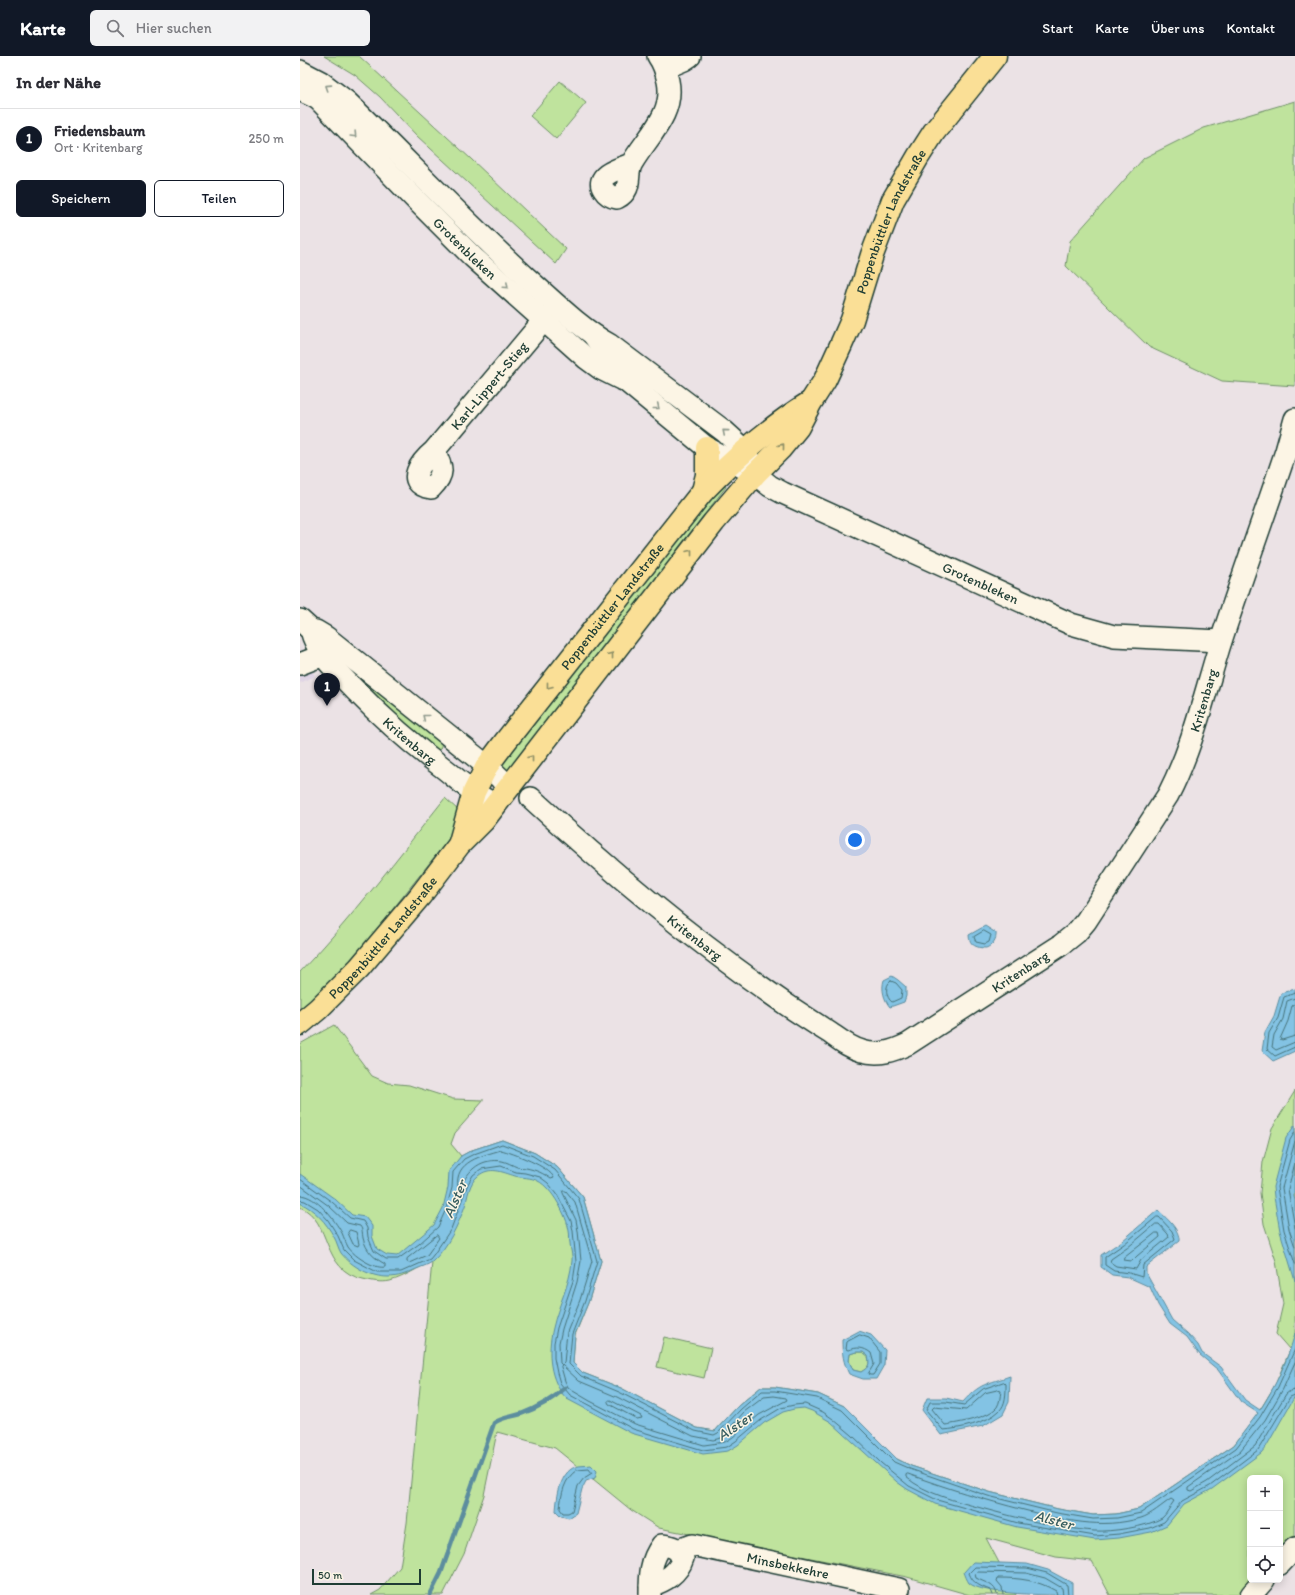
<!DOCTYPE html>
<html lang="de">
<head>
<meta charset="utf-8">
<style>
	body { margin:0; font-family:Itim,sans-serif; background:#f2f2f3; color:#2b2b33 }
	.controls { position:absolute; right:12px; bottom:12px; display:grid; overflow:hidden; border-radius:6px; box-shadow:0 2px 10px #0003 }
	.controls button { width:36px; height:36px; display:grid; place-items:center; padding:0; border:0; border-bottom:1px solid #e1e1e2; background:#fff; color:#2b2b33; font:20px sans-serif }
	.scale { position:absolute; left:12px; bottom:10px; width:109px; box-sizing:border-box; padding-left:4px; border:2px solid #1f3d34; border-top:0; font-size:11px; line-height:14px; white-space:nowrap; color:#1f3d34; -webkit-text-stroke:3px #fcf5e5; paint-order:stroke }
	.you { position:absolute; left:555px; top:784px; width:14px; height:14px; margin:-10px; border:3px solid #fff; border-radius:50%; background:#1a73e8; box-shadow:0 0 0 6px #1a73e833 }
	.badge { display:grid; place-items:center; width:26px; height:26px; border-radius:50%; background:#111827; color:#fff; font-size:13px; font-weight:700 }
	.pin { position:absolute; translate:-50% -33px; filter:drop-shadow(0 1px 2px #0008) }
	.pin::after { content:''; position:absolute; top:21px; width:14px; height:12px; background:inherit; clip-path:polygon(0 0,100% 0,50% 100%) }
	.list { margin:0; padding:0; list-style:none }
	h2 { display:flex; justify-content:space-between; align-items:center; height:52px; margin:0; padding:0 16px; font-size:17px }
	h2 small { font-size:13px; font-weight:400; color:#7c7c81 }
	.list li { display:grid; grid-template-columns:26px 1fr auto; gap:12px; align-items:center; box-sizing:border-box; height:60px; padding:0 16px; border-top:1px solid #e1e1e2 }
	.list b { display:block; font-size:15px; white-space:nowrap }
	.list p { margin:0; font-size:13px; white-space:nowrap; color:#7c7c81 }
	.list em { font-size:13px; font-style:normal; color:#7c7c81 }
	.actions { display:flex; gap:8px; padding:12px 16px }
	.actions a { flex:1; padding:9px 0; border:1px solid #111827; border-radius:6px; text-align:center; font-size:14px; color:#111827 }
	.actions .main { background:#111827; color:#fff }
	.icon { flex:none; width:22px; height:22px; fill:none; stroke:currentColor; stroke-width:2; stroke-linecap:round; stroke-linejoin:round }
	.map { position:relative; flex:none; width:995px; height:1539px; overflow:hidden }
	header { display:flex; align-items:center; gap:24px; box-sizing:border-box; height:56px; padding:0 20px; background:#111827; color:#fff }
	header strong { font-size:19px }
	nav { display:flex; gap:22px; margin-inline-start:auto; font-size:14px }
	.search { width:280px; height:36px; background:#f2f2f3; display:flex; align-items:center; gap:10px; box-sizing:border-box; padding:0 14px; border-radius:6px; color:#7c7c81; font-size:15px }
	main { display:flex }
	aside { flex:1; background:#fff }
	.map>svg:first-child { display:block }
	.built { fill:#dfd4e5 }
	.green { fill:#bfe39d; stroke:#6f9068 }
	.water { fill:#83c3e4; stroke:#5b8d9e; fill-rule:evenodd }
	.lines { fill:none; stroke-linecap:round; stroke-linejoin:round }
	.shore { stroke:#47737a; stroke-width:1 }
	.stream { stroke:#5b8d9e; stroke-width:4.5 }
	.minor-casing { stroke:#1f3d34; stroke-width:24 }
	.major-casing { stroke:#1f3d34; stroke-width:25 }
	.minor { stroke:#fcf5e5; stroke-width:21 }
	.major { stroke:#fadf96; stroke-width:22 }
	.oneway { stroke:#8e998c }
	.oneway2 { stroke:#8c8e65 }
	.labels { text-anchor:middle; dominant-baseline:central; stroke-width:3; stroke-linejoin:round; paint-order:stroke }
	.street-label { font-size:14px; fill:#1f3d34; stroke:#fcf5e5 }
	.water-label { font-size:15px; font-style:italic; fill:#385e60; stroke:#fcf5e5 }
</style>
</head>
<body>
<header>
<strong>Karte</strong>
<div class="search"><svg class="icon" aria-label="search" viewBox="0 0 24 24"><circle cx="10" cy="10" r="6"/><path d="M15 15l6 6"/></svg>Hier suchen</div>
<nav><a>Start</a><a>Karte</a><a>Über uns</a><a>Kontakt</a></nav>
</header>
<main>
<aside>
<h2>In der Nähe<small></small></h2>
<ul class="list">
<li><span class="badge">1</span><div><b>Friedensbaum</b><p>Ort · Kritenbarg</p></div><em>250 m</em></li>
</ul>
<div class="actions"><a class="main">Speichern</a><a>Teilen</a></div>
</aside>
<div class="map">
<svg width="995" height="1539" viewBox="0 0 995 1539">
	<rect width="100%" height="100%" fill="#ebe2e5"/>
	<filter id="ink" filterUnits="userSpaceOnUse"><feTurbulence type="fractalNoise" baseFrequency=".025" numOctaves="2"/><feDisplacementMap in="SourceGraphic" scale="8" xChannelSelector="R" yChannelSelector="G"/><feConvolveMatrix kernelMatrix="1 2 1 2 8 2 1 2 1" color-interpolation-filters="sRGB"/></filter>
	<g filter="url(#ink)">
		<path class="built" d="M0,592L15,620L0,627Z"/>
		<path class="green" d="M24,0H59L171,103L266,193L256,208L117,80L80,41L55,19Z
			M260,25L286,47L256,83L230,60Z
			M995,45V330L922,325L849,291L766,210L770,185L844,102L904,72Z
			M425,428L426,431L379,491L348,537L252,662L204,719L200,705L398,454Z
			M37,603L142,687L139,696L70,636Z
			M145,742L159,755L151,780L38,922L0,958V916C52,862 98,801 145,742Z
			M34,969L72,1020L88,1027L109,1029L153,1043L184,1044L155,1077L151,1088L161,1100L172,1094L202,1084L235,1097L257,1111L283,1141L301,1205L288,1247L275,1279L273,1307L283,1317L321,1332L397,1372L415,1375L438,1350L461,1331H475L518,1338L544,1350L597,1403L611,1410L689,1436L758,1453L793,1459L816,1458L839,1453L934,1389L957,1359L975,1329L990,1294L976,1278L983,1248L976,1205L964,1168L960,1137L963,1106L972,1072L995,1035V1481L980,1498V1422H950V1524H958L944,1539H810L792,1505L756,1501L686,1482L716,1539H670L607,1521L359,1472L331,1454L255,1392L197,1376L184,1439L164,1498L143,1539H71L80,1534L100,1511L107,1467L132,1206C118,1211 105,1221 90,1225C81,1227 72,1225 63,1223C20,1214 33,1165 0,1151V988Z
			M364,1281L411,1292L404,1322L357,1311Z
			M556,1296H563L568,1300C570,1309 569,1311 561,1316L553,1314L549,1305L550,1298Z"/>
		<path class="water" d="M685,870L696,877C697,883 692,890 686,892C678,892 669,890 669,879Z
			M592,920L598,924L606,931V940L604,946L590,951C584,944 581,933 584,924Z
			M995,933V995L973,1005L962,995L965,976L974,960L981,937Z
			M995,1069L994,1141L995,1144V1225L980,1175L974,1141L973,1131L986,1082Z
			M202,1084L235,1097L257,1111L283,1141L301,1205L288,1247L275,1278L273,1307L283,1317L321,1332L397,1372L415,1375L438,1350L461,1331H475L518,1338L544,1350L597,1403L611,1410L689,1436L758,1453L793,1459L816,1458L839,1453L934,1389L958,1357L941,1346L918,1314L900,1299L887,1281L870,1268L858,1249L850,1231L828,1221L812,1219L801,1211V1199L822,1185L858,1154C866,1162 880,1173 879,1185L846,1211V1217L872,1264L888,1278L898,1289L902,1297L921,1311L945,1344L960,1354C975,1331 988,1304 995,1277V1340L966,1391L961,1397L912,1433L884,1448L867,1469L851,1476L819,1482L795,1484L717,1471L635,1448L607,1433L597,1426L531,1366L512,1355L504,1352L494,1353L483,1356L464,1367L438,1389L428,1395L403,1398L331,1377L267,1343C249,1325 247,1296 253,1272C258,1249 270,1229 272,1205C273,1199 270,1193 270,1187C269,1183 270,1179 269,1175C267,1160 252,1132 238,1125C231,1121 222,1122 215,1120C202,1116 190,1110 178,1120C169,1127 168,1140 165,1150C158,1169 148,1191 133,1205C129,1209 120,1211 114,1214C106,1218 98,1221 88,1221C71,1221 52,1211 41,1197C38,1192 37,1186 34,1181C26,1166 15,1154 0,1147V1118L35,1143L52,1159L65,1161L72,1170V1180L77,1193L87,1199L97,1200L134,1169L143,1152L148,1131L149,1115L161,1100L172,1094Z
			M559,1275L571,1279L585,1294L584,1309L576,1323H563L549,1318C543,1306 542,1297 542,1284ZM556,1296H563L568,1300C570,1309 569,1311 561,1316L553,1314L549,1305L550,1298Z
			M710,1320L709,1346L703,1358L683,1370L641,1379L622,1354L627,1342H646L663,1346C680,1327 687,1328 710,1320Z
			M291,1409L297,1415L295,1422L286,1425L282,1433L276,1457L269,1462L261,1460L256,1455C257,1440 260,1417 275,1411C280,1409 286,1410 291,1409Z
			M673,1506L727,1508L748,1514L772,1527V1539C750,1539 682,1539 669,1527C667,1524 665,1519 664,1516Z"/>
		<g class="lines">
			<path class="shore" d="M684,875L691,879L689,886L685,888L676,886L674,881Z
				M591,925L596,927L602,934L601,942L592,946C586,942 584,929 591,925Z
				M995,937L984,941L978,962L969,977L967,993L975,1000L995,991
				M995,942L987,945L983,963L974,979L972,991L976,994L995,986
				M995,948L992,950L988,965L980,983L982,984L995,980
				M995,1076L990,1084L977,1131L984,1174L995,1208
				M995,1085L982,1132L989,1173L995,1191
				M201,1094C213,1097 250,1111 254,1122L251,1123C243,1117 236,1114 226,1112C223,1111 220,1112 217,1111C212,1109 207,1106 202,1105C182,1102 168,1113 161,1131H158C154,1105 182,1100 201,1094Z
				M995,1107L988,1133L995,1172
				M0,1123L32,1146L50,1162L63,1165L67,1172L68,1181L74,1195L86,1203H98L119,1188L138,1171L146,1153L152,1132L153,1116L164,1103L174,1098L202,1088L233,1100L255,1114L279,1143L297,1205L285,1245L272,1278L269,1308L281,1320L319,1336L395,1375L414,1379L418,1377L441,1353L462,1335H475L517,1342L542,1354L594,1406L610,1413L688,1440L757,1457L793,1463L817,1462L841,1457L936,1392L960,1361L978,1331L995,1293
				M0,1129L29,1150L47,1167L60,1170C63,1174 62,1177 63,1182C66,1195 74,1202 85,1208V1211C80,1212 75,1210 70,1208C62,1204 54,1199 48,1191C46,1187 44,1182 42,1177C34,1163 17,1140 0,1139
				M263,1135H266L275,1146L292,1205L280,1244L267,1276L264,1307L262,1309L260,1307L259,1287L262,1273L277,1226L281,1205L278,1175L276,1164L263,1137Z
				M0,1144L5,1145L18,1153L28,1164L38,1180L44,1194L54,1204L77,1216H101L130,1203L134,1198L151,1173L168,1128L173,1119L181,1113L201,1110L216,1116L225,1117L240,1121L248,1127L257,1138L271,1165L273,1175L276,1206L273,1225L257,1272L254,1287V1302L257,1317L260,1327L270,1339L333,1373L403,1394L427,1391L436,1385L461,1364L481,1352L494,1349L505,1348L523,1356L533,1363L552,1379L581,1407L609,1430L637,1444L718,1467L795,1480L819,1478L850,1472L864,1466L882,1445L910,1430L958,1394L990,1341L995,1339
				M857,1161H859L872,1175L875,1183L843,1209L842,1221L829,1217L814,1215L805,1209V1201L824,1188Z
				M856,1168H859L868,1178L869,1181L841,1204L836,1213L816,1210L810,1206L811,1203L827,1192Z
				M50,1174L56,1176L59,1188L58,1190L53,1188L48,1177Z
				M856,1177H859L860,1181L837,1200L832,1205L823,1204L824,1202Z
				M137,1179L139,1182L127,1199L109,1207L107,1206V1203Z
				M560,1279L569,1282L580,1296V1308L573,1319H570L568,1318L574,1308L571,1297C563,1291 558,1291 548,1294L546,1293L547,1286Z
				M995,1306L983,1333L965,1364L940,1395L888,1431V1434L891,1435L907,1426L955,1390L986,1338L990,1335L995,1334
				M262,1309L279,1325L317,1341L393,1380L413,1384L421,1382L444,1356L464,1341L474,1340L486,1342L487,1344L459,1359L433,1381L425,1386L404,1389L335,1368L290,1345L273,1335L268,1331L265,1325L261,1311Z
				M704,1326L706,1328C706,1337 706,1349 699,1355C687,1367 659,1373 643,1374L626,1354L630,1346H646L664,1349L683,1333Z
				M698,1334L701,1335C700,1341 700,1346 697,1351C688,1362 659,1367 645,1369L632,1353L634,1351L666,1354L685,1337Z
				M310,1344L341,1360L342,1362L337,1363L309,1348L308,1346Z
				M277,1414L289,1413L292,1417L284,1422L278,1430L272,1455L268,1457H263L260,1453C261,1439 264,1422 277,1414Z
				M608,1418C646,1432 685,1444 724,1454C763,1464 801,1474 841,1462C851,1459 862,1449 871,1443L874,1445C870,1450 867,1458 862,1462C847,1471 811,1476 794,1475C756,1472 718,1462 681,1452C656,1445 626,1438 606,1421V1419Z
				M692,1539L690,1534C680,1530 673,1528 669,1517L675,1511L727,1512L747,1517L767,1529L768,1539
				M697,1539C696,1528 685,1527 676,1522L675,1518L677,1516L726,1517L745,1522L762,1532L763,1539
				M703,1539L702,1531L697,1525L698,1522C720,1522 737,1524 756,1535L757,1539"/>
			<path class="stream" d="M130,1539L141,1517L194,1367C202,1361 212,1361 221,1358C237,1352 252,1344 265,1332"/>
			<defs>
				<g id="minor">
					<path d="M365,12L384,4L390,0"/>
					<path d="M0,15L21,26L46,45C107,104 165,166 228,223C254,246 280,272 310,289L424,375L446,395L452,410"/>
					<path d="M0,34L29,48"/>
					<path id="s1" d="M17,42L116,144L173,201L286,302L301,313L321,323"/>
					<path d="M331,108C321,112 293,119 304,134C307,139 312,141 317,142C334,133 325,119 332,107C347,81 375,58 368,25C366,16 364,8 358,0"/>
					<path id="s2" d="M294,280L327,326L407,392L455,418L470,430L483,437L771,568L814,580L921,585"/>
					<path id="s3" d="M134,395C143,412 145,418 131,432C103,427 122,405 134,395L244,264"/>
					<path d="M0,564L11,574L16,575L26,581L187,710L201,723L207,733"/>
					<path id="s4" d="M11,574C17,599 39,617 56,635C84,664 114,690 146,714C162,727 177,741 196,748"/>
					<path d="M0,608L13,603L37,596"/>
					<path id="s5" d="M231,742C312,817 397,887 487,949C502,959 516,968 530,977C540,984 550,992 562,995C579,1000 593,995 608,988L761,889L776,877L786,865L868,739C893,691 905,636 921,585C942,521 965,458 986,395L995,363"/>
					<path id="s6" d="M378,1494L392,1489L599,1533"/>
					<path d="M980,1508L995,1492"/>
					<path d="M350,1530C365,1525 378,1518 383,1502C377,1492 373,1490 362,1489C350,1505 350,1519 350,1539"/>
					<path d="M951,1539L964,1524"/>
				</g>
				<g id="major">
					<path d="M403,435L407,419V392"/>
					<path id="s7" d="M160,786L174,736L187,710L205,686L403,435C435,402 470,371 509,347"/>
					<path id="s8" d="M0,968L18,953L59,912L120,840L159,789L183,765L414,466L455,418L480,393L498,371L511,346L525,324L541,289L552,264L572,199L593,144L618,101L634,76L695,0"/>
				</g>
			</defs>
			<use href="#minor" class="minor-casing"/>
			<use href="#major" class="major-casing"/>
			<use href="#minor" class="minor"/>
			<use href="#major" class="major"/>
		</g>
		<defs><path id="oneway-chevron" d="M-2-3.5L2.5 0L-2 3.5" fill="none" stroke-width="1.6" stroke-linecap="round" stroke-linejoin="round"/></defs>
		<g class="oneway">
			<use href="#oneway-chevron" transform="translate(28 31) rotate(-147)"/>
			<use href="#oneway-chevron" transform="translate(54 79) rotate(46)"/>
			<use href="#oneway-chevron" transform="translate(206 230) rotate(42)"/>
			<use href="#oneway-chevron" transform="translate(357 351) rotate(39)"/>
			<use href="#oneway-chevron" transform="translate(425 376) rotate(-140)"/>
			<use href="#oneway-chevron" transform="translate(125 661) rotate(-141)"/>
		</g>
		<g class="oneway2">
			<use href="#oneway-chevron" transform="translate(482 390) rotate(-51)"/>
			<use href="#oneway-chevron" transform="translate(390 496) rotate(-52)"/>
			<use href="#oneway-chevron" transform="translate(311 599) rotate(-52)"/>
			<use href="#oneway-chevron" transform="translate(249 630) rotate(128)"/>
			<use href="#oneway-chevron" transform="translate(231 702) rotate(-52)"/>
		</g>
	</g>
	<g class="labels">
		<g class="street-label">
			<text stroke="none"><textPath href="#s8" startOffset="1005">Poppenbüttler Landstraße</textPath></text>
			<text stroke="none"><textPath href="#s1" startOffset="211">Grotenbleken</textPath></text>
			<text stroke="none"><textPath href="#s3" startOffset="179">Karl-Lippert-Stieg</textPath></text>
			<text stroke="none"><textPath href="#s2" startOffset="466">Grotenbleken</textPath></text>
			<text stroke="none"><textPath href="#s7" startOffset="284">Poppenbüttler Landstraße</textPath></text>
			<text stroke="none"><textPath href="#s5" startOffset="934">Kritenbarg</textPath></text>
			<text stroke="none"><textPath href="#s4" startOffset="150">Kritenbarg</textPath></text>
			<text stroke="none"><textPath href="#s8" startOffset="120">Poppenbüttler Landstraße</textPath></text>
			<text stroke="none"><textPath href="#s5" startOffset="215">Kritenbarg</textPath></text>
			<text stroke="none"><textPath href="#s5" startOffset="599">Kritenbarg</textPath></text>
			<text stroke="none"><textPath href="#s6" startOffset="113">Minsbekkehre</textPath></text>
		</g>
		<g class="water-label">
			<text transform="translate(155 1143) rotate(-67)">Alster</text>
			<text transform="translate(435 1370) rotate(-34)">Alster</text>
			<text transform="translate(754 1464) rotate(15)">Alster</text>
		</g>
	</g>
</svg>
<div class="controls">
<button>+</button>
<button>−</button>
<button><svg class="icon" aria-label="locate" viewBox="0 0 24 24"><circle cx="12" cy="12" r="6"/><path d="M12 2v4M12 18v4M2 12h4M18 12h4"/></svg></button>
</div>
<div class="scale">50 m</div>
<div class="you"></div>
<div class="pin badge" style="left:27px;top:650px">1</div>
</div>
</main>
</body>
</html>
